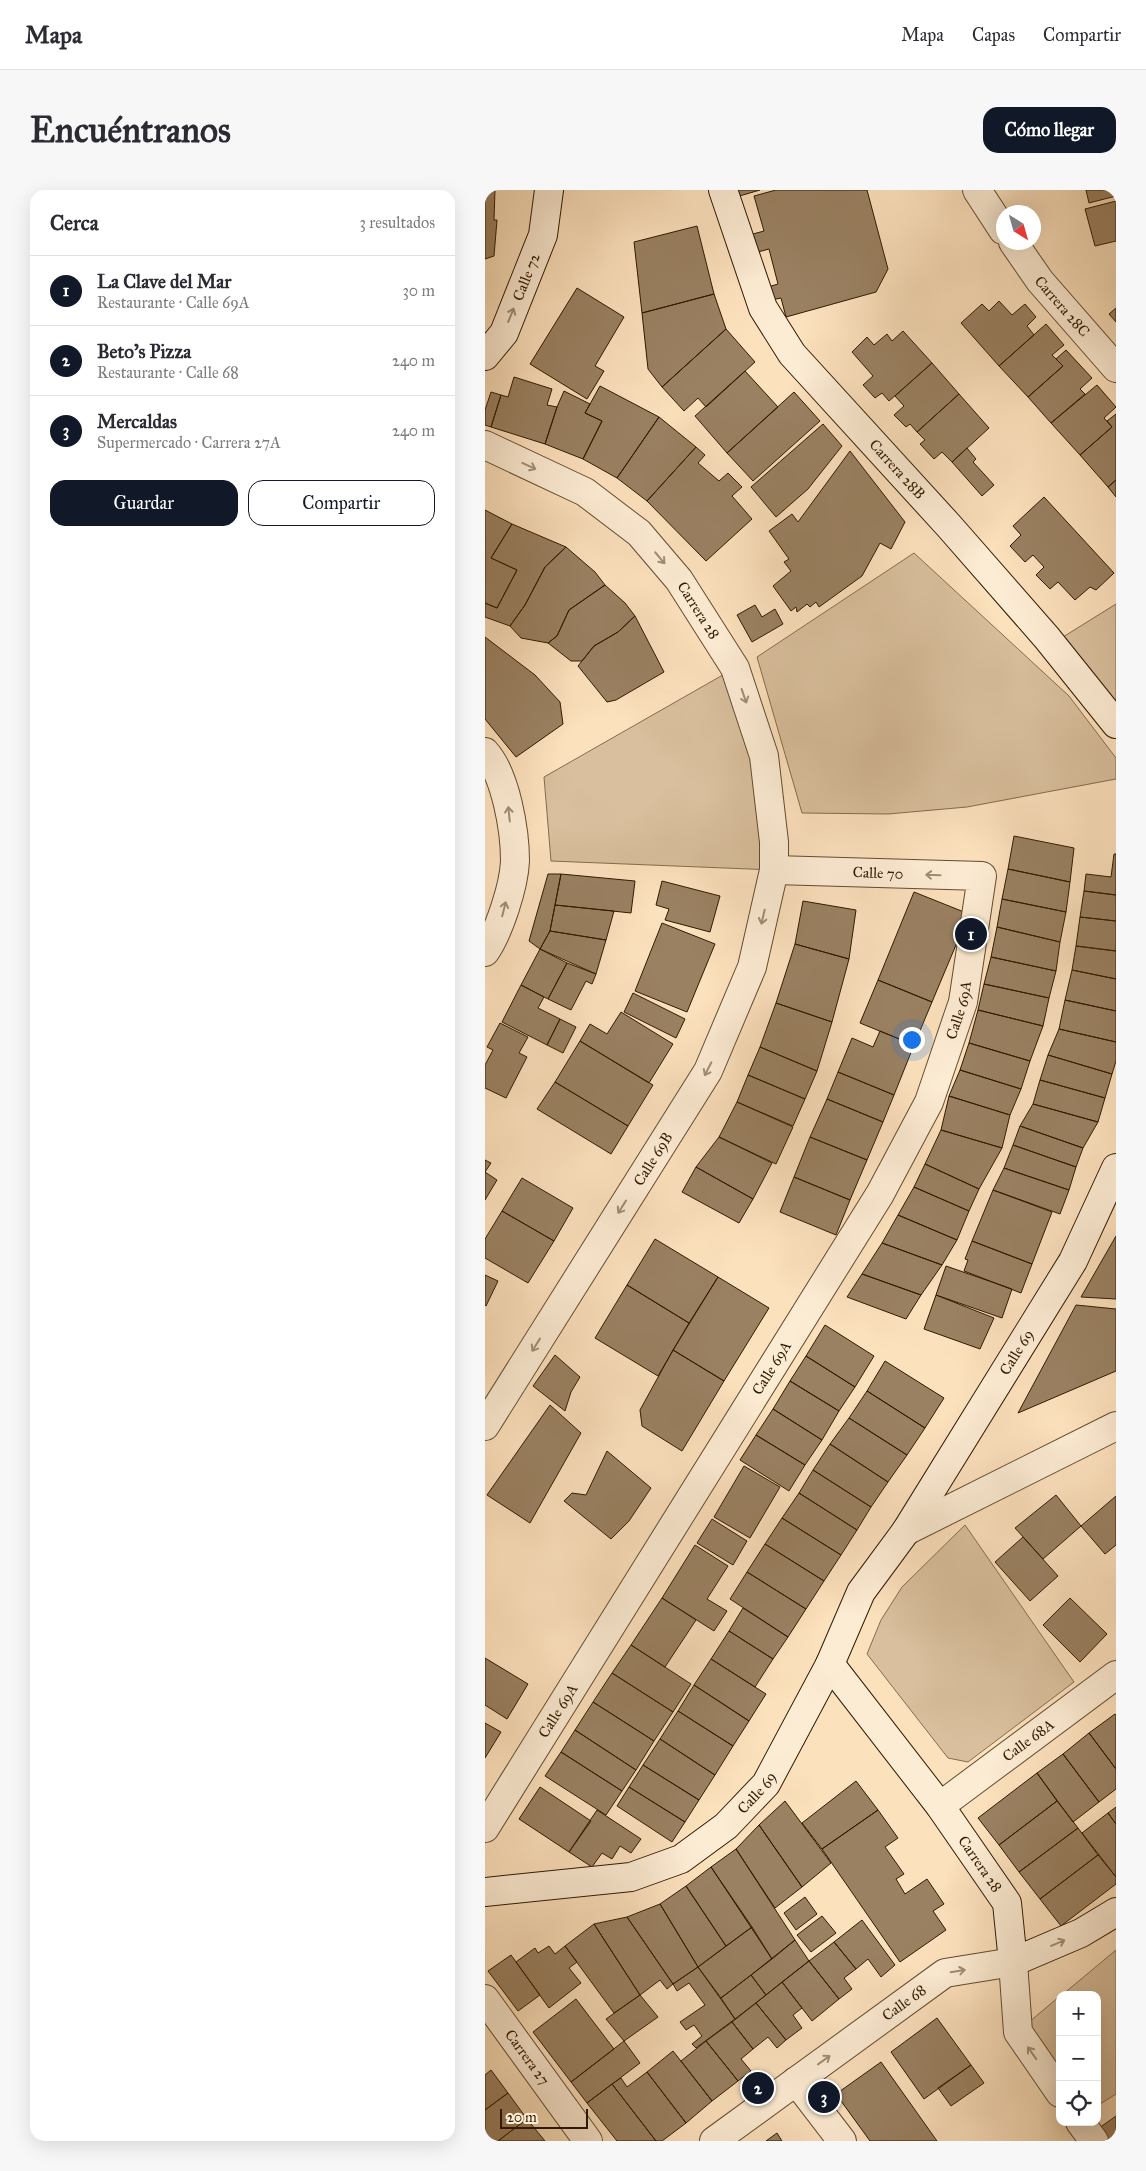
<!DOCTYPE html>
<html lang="es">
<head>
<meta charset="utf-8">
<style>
	body { margin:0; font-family:"IM FELL Great Primer",serif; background:#f7f7f7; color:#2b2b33 }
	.controls { position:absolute; right:15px; bottom:15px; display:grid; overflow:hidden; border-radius:10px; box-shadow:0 5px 20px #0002 }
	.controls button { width:45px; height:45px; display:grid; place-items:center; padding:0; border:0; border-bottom:1px solid #e1e1e2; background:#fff; color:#2b2b33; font:25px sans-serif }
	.compass { position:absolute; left:511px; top:15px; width:45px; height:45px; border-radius:50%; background:#fff; box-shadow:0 5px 20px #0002; rotate:143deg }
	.scale { position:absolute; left:15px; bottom:12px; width:88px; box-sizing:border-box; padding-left:5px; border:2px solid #2f1a00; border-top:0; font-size:14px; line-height:18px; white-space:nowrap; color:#2f1a00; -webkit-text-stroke:4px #fdecd4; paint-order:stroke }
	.you { position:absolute; left:426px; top:849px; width:18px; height:18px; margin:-12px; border:4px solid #fff; border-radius:50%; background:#1a73e8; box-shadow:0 0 0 8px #1a73e833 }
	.badge { display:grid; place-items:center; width:32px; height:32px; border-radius:50%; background:#111827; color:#fff; font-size:16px; font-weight:700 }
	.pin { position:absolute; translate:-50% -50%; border:2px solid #fff; box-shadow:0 1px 5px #0006 }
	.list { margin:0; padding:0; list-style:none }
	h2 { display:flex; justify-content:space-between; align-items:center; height:65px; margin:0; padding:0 20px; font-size:21px }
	h2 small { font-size:16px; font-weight:400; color:#7c7c81 }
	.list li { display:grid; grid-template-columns:32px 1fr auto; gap:15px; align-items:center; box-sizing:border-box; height:70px; padding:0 20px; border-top:1px solid #e1e1e2 }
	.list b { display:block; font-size:19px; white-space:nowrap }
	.list p { margin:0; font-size:16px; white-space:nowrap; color:#7c7c81 }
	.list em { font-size:16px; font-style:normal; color:#7c7c81 }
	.actions { display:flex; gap:10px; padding:15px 20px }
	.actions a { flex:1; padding:11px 0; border:1px solid #111827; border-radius:15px; text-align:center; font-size:18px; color:#111827 }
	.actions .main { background:#111827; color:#fff }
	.icon { flex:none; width:28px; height:28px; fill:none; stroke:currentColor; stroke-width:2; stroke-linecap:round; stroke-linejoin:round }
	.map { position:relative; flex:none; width:631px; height:1951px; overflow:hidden; border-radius:15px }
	header { display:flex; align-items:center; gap:30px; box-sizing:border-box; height:70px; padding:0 25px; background:#fff; border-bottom:1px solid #e1e1e2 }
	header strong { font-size:24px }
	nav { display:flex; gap:28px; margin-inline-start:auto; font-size:18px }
	.intro { display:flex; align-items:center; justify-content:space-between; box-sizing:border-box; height:120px; padding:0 30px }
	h1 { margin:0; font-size:35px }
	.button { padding:12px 22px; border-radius:15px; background:#111827; color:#fff; font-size:18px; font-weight:700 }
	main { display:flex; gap:30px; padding:0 30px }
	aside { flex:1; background:#fff; border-radius:15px; box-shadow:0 5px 20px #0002 }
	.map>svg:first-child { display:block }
	.green { fill:#d9bf9d; stroke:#846c4e }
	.building { fill:#9a8162; stroke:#2f1a00 }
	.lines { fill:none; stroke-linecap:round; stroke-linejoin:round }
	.street-casing { stroke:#624c2f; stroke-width:30 }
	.secondary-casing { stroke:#2f1a00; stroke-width:30 }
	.street { stroke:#fdecd4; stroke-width:28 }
	.secondary { stroke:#fdecd4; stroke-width:28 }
	.oneway { stroke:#a08e75 }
	.labels { text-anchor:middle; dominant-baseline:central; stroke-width:4.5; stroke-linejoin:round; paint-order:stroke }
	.street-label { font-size:15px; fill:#2f1a00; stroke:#fdecd4 }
</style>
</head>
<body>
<header>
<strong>Mapa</strong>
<nav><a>Mapa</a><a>Capas</a><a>Compartir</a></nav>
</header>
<div class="intro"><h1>Encuéntranos</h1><a class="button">Cómo llegar</a></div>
<main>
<aside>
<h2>Cerca<small>3 resultados</small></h2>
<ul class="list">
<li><span class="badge">1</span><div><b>La Clave del Mar</b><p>Restaurante · Calle 69A</p></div><em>30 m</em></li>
<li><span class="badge">2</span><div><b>Beto's Pizza</b><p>Restaurante · Calle 68</p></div><em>240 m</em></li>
<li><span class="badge">3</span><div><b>Mercaldas</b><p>Supermercado · Carrera 27A</p></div><em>240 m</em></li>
</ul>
<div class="actions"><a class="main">Guardar</a><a>Compartir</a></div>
</aside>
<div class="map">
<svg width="631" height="1951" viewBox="0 0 631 1951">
	<rect width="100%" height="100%" fill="#fce1bd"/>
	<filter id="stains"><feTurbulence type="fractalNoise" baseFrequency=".004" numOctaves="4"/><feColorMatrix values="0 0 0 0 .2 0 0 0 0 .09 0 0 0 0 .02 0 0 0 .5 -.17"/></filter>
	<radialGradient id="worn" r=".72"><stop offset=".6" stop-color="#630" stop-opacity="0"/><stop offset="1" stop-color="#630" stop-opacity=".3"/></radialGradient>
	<path class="green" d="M429,363L584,506L631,568V589L482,617L403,624L317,623L272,467Z
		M631,414V526L578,447Z
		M250,478L289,680L66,671L59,587Z
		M480,1335L589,1492L483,1572L463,1568L382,1464L396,1430L417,1397Z
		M631,1760V1904L612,1916V1805H577Z
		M575,1806V1888L537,1838Z"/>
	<path class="building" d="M0,0H10L9,30H12L9,66L0,69Z
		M249,0H275L251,7Z
		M291,0H382L403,79L391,102L301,127L296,108L286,110L283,97L293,94L284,59L273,62L268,44L279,41L269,6Z
		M601,0H631V6L604,13Z
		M631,11V51L610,56L600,19Z
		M212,36L229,104L157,123L149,52Z
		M92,98L139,127L110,176L119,181L102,209L45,174Z
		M229,104L241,139L177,197L163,179L157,123Z
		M514,111L527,125L540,114L551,127L542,136L549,145L514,176L476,133L497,114L504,121Z
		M631,118V132L624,124Z
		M561,134L579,155L567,165L578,176L543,207L514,176Z
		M241,139L270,172L221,217L213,208L199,221L177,197Z
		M418,141L447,173L404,211L397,203L390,208L378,195L388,186L367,162L382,147L389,155L402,144L407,151Z
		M581,160L607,188L595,199L600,204L566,233L543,207L578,176L571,169Z
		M447,173L474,204L432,242L425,234L421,237L409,225L419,216L410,206Z
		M260,181L293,217L242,263L210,226Z
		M29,187L67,199L62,215L72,217L60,254L6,237L16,205L23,207Z
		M612,195L631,217L619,228L627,237L595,265L566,233Z
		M115,196L174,227L132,288L98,269L117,231L100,223Z
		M79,201L105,214L100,223L117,231L98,269L60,254L72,217Z
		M6,202L16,205L6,237L0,235V220Z
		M309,202L335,231L268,291L242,263Z
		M474,204L504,238L467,272L457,262L449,269L435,254L440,250L432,242Z
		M631,224V290L623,297L595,265L627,237L622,231Z
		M174,227L211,257L162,311L132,288Z
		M338,234L357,256L323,299L291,327L266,297Z
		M211,257L220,265L213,273L234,291L243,283L257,297L247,306L267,329L221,371L162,311Z
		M482,258L491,269L488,272L509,295L497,306L467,272Z
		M365,261L420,332L406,359L395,353L377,386L334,417L331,412L325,417L322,414L312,422L311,417L306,421L288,396L306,381L299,372L304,369L284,341L307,324L313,332Z
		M631,290V307L623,297Z
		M559,307L629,383L611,400L605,397L590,410L573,392L565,399L551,385L559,377L548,365L540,372L525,356L536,345L528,336Z
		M0,320L27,334L6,368L32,380L12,418L0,413Z
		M27,334L81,357L60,377L40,415L25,436L0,427V413L12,418L32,380L6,368Z
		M81,357L110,382L120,395L84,420L72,446L63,453L36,448L25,436L40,415L60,377Z
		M120,395L140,413L150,426L133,442L109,456L97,471H86L63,453L72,446L84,420Z
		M270,415L277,427L290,419L298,434L267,452L252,425Z
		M150,426L179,482L131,510L122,512L93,476L109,456L133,442Z
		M0,447L50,485L75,512L78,534L31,567L0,529Z
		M529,646L589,658L585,692L523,679Z
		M629,664H631V705L599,701L601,684L626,687Z
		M523,679L585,692L581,722L517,709Z
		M63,684H76L65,741L55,759L44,751Z
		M76,684L150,691L146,723L70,715Z
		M177,691L235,706L225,742L180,730L184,719L171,715Z
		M599,701L631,705V731L595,727Z
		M429,702L484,724L447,812L393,790Z
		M517,709L581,722L575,752L512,737Z
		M318,711L371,720L364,769L310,754Z
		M70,715L129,721L121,750L65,741Z
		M595,727L631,731V761L591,756Z
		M177,733L230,754L202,822L150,801Z
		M512,737L575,752L571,781L506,767Z
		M65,741L121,750L111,784L55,759Z
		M310,754L364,769L347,832L291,813Z
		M591,756L631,761V789L587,780Z
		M55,759L82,773L63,809L36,795Z
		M506,767L571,781L564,808L499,794Z
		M82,773L111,784L107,794L101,791L86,820L63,809Z
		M587,780L631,789V821L580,810Z
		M393,790L447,812L429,855L375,833Z
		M499,794L564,808L558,836L493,820Z
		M36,795L59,807L53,818L75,829L62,855L17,832Z
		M148,803L200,829L191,848L139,822Z
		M580,810L631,821V852L574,839Z
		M291,813L347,832L332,881L275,857Z
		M493,820L558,836L545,871L484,853Z
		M136,822L188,854L164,893L95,851L105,834L122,844Z
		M75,829L91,837L78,863L62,855Z
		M15,833L43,847L34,863L42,867L21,908L0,898V875L8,860L2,857Z
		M574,839L631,852V871L627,884L563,865Z
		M395,841L429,855L409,905L353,882L367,848L388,857Z
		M95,851L168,895L143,936L70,892Z
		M484,853L545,871L536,899L475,880Z
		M275,857L332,881L320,909L263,885Z
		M563,865L627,884L620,908L555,890Z
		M475,880L536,899L525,925L464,906Z
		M353,882L409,905L398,932L342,909Z
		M263,885L320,909L308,936L252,912Z
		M555,890L620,908L613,932L548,914Z
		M70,892L143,936L126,964L52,919Z
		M464,906L525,925L517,958L456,940Z
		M342,909L398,932L382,970L325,947Z
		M252,912L308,937L291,974L234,947Z
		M548,914L613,932L598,958L535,936Z
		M535,936L598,958L591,977L528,955Z
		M456,940L517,958L494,999L440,974Z
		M234,947L287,973L268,1009L211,977Z
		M325,947L382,970L365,1010L309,987Z
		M528,955L591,977L584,1000L519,978Z
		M0,970L6,973L0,982L12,990L0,1010Z
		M440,974L494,999L484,1021L429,997Z
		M211,977L268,1009L254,1033L197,1002Z
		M519,978L584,1000L575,1024L508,1000Z
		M309,987L365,1010L351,1045L295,1022Z
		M37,988L88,1018L69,1051L17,1021Z
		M429,997L484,1021L472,1050L413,1025Z
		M508,1000L567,1022L547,1074L487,1051Z
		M17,1021L69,1051L43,1093L0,1068V1049Z
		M413,1025L472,1050L457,1075L397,1053Z
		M631,1046V1109L596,1107Z
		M170,1049L233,1087L204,1133L142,1095Z
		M487,1051L547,1074L536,1103L479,1081L483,1070L480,1069Z
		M397,1053L457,1075L436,1105L377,1084Z
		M461,1076L527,1099L517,1128L451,1105Z
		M377,1084L436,1105L421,1129L362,1107Z
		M0,1085L13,1091L1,1116L0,1115Z
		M233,1087L284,1118L239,1191L188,1160Z
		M142,1095L204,1133L173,1186L110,1148Z
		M451,1105L509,1128L495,1159L439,1139Z
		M591,1115L631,1119V1181L533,1223Z
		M340,1135L389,1166L370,1197L321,1166Z
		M188,1160L239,1191L197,1261L157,1236L155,1220Z
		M70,1165L95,1187L86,1202L80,1221L48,1196Z
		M321,1166L370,1197L354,1221L305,1191Z
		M400,1171L459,1208L440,1238L382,1201Z
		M305,1191L354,1221L337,1250L288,1219Z
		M382,1201L440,1238L422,1265L364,1228Z
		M65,1215L96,1243L45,1333L2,1305Z
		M288,1219L337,1250L320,1275L271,1245Z
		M364,1228L422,1265L403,1292L345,1254Z
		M271,1245L320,1275L304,1301L255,1270Z
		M345,1254L403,1292L386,1317L328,1280Z
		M122,1261L166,1298L144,1331L126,1349L79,1311L87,1303L101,1305Z
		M259,1276L295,1297L265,1348L229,1327Z
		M328,1280L386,1317L372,1340L314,1303Z
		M314,1303L372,1340L356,1365L297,1328Z
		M571,1305L596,1336L558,1369L530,1338Z
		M631,1306V1355L620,1364L596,1336Z
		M297,1328L356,1365L339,1391L280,1354Z
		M227,1329L262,1351L248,1375L212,1353Z
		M538,1347L573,1386L545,1411L510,1372Z
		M280,1354L339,1391L321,1419L262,1382Z
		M210,1355L243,1376L222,1409L242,1421L229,1441L177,1408Z
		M262,1382L321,1419L303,1447L245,1409Z
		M177,1408L211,1430L180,1477L146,1455Z
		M585,1408L622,1444L595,1472L558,1435Z
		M258,1418L303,1447L288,1469L244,1441Z
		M244,1441L288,1469L270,1497L226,1469Z
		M146,1455L206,1494L188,1522L127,1483Z
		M0,1468L43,1494L22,1529L0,1515Z
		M226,1469L281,1504L264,1531L209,1495Z
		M127,1483L188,1522L169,1551L108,1512Z
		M209,1495L264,1531L248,1556L193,1521Z
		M108,1512L169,1551L151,1580L90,1540Z
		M193,1521L248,1556L230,1585L175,1549Z
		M630,1524L631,1525V1579L604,1543Z
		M0,1533L16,1542L0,1568Z
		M90,1540L151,1580L137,1601L76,1562Z
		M604,1543L631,1579V1599L614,1612L578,1564Z
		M175,1549L230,1585L214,1610L158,1575Z
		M76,1562L137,1601L121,1625L60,1586Z
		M578,1564L614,1612L588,1632L552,1583Z
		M158,1575L214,1610L200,1632L144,1597Z
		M552,1583L572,1611L514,1655L493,1628Z
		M371,1591L393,1620L337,1659L317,1633Z
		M55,1597L106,1631L84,1662L34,1629Z
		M144,1597L200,1632L187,1652L132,1616Z
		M300,1611L346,1673L317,1697L274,1635Z
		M572,1611L593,1638L534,1682L514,1655Z
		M631,1617V1634L623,1623Z
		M112,1620L156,1649L146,1663L135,1656L127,1669L117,1663L107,1677L84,1662Z
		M393,1620L413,1648L400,1657L419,1684L411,1689L420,1704L442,1689L459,1714L448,1721L461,1740L415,1772L337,1659Z
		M623,1623L631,1634V1687L597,1643Z
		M274,1635L317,1697L290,1718L251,1659Z
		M593,1638L613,1665L555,1709L534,1682Z
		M251,1659L310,1750L287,1769L226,1677Z
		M613,1665L631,1687V1694L576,1736L555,1709Z
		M226,1677L267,1737L241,1756L201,1696Z
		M201,1696L241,1756L213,1777L175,1714Z
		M320,1707L332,1724L311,1740L299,1723Z
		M175,1714L213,1777L188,1794L142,1727Z
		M337,1726L351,1743L326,1762L312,1745Z
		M142,1727L188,1794L182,1799L175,1790L155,1805L109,1734Z
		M377,1730L410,1775L396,1787L383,1769L371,1779L349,1752Z
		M109,1734L155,1805L129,1823L80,1756Z
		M267,1737L287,1769L236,1808L213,1777Z
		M310,1750L324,1771L281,1805L266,1785Z
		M349,1752L371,1779L359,1788L367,1799L354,1809L324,1771Z
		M64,1756L70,1764L80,1756L92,1772L84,1778L96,1793L64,1818L31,1772L50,1758L53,1763Z
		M26,1765L55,1805L33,1821L3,1781Z
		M324,1771L354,1809L327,1831L297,1792Z
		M213,1777L250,1829L211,1858L207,1854L217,1846L209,1835L201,1840L195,1832L220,1815L204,1793L192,1801L188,1794Z
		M266,1785L281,1805L250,1829L236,1808Z
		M297,1792L317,1818L308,1825L317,1838L301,1850L271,1813Z
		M155,1805L173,1827L139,1851L121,1829Z
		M91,1809L129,1859L86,1892L48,1842Z
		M271,1813L301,1850L292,1858L283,1847L268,1859L247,1832Z
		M452,1828L486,1875L439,1909L406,1862Z
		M247,1832L268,1859L256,1869L266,1881L253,1891L221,1851Z
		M139,1851L155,1873L102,1913L86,1892Z
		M221,1851L253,1891L227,1911L196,1871Z
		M188,1861L227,1911L201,1933L162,1882Z
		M396,1872L452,1951H385L351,1904Z
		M486,1875L499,1893L466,1916L453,1898Z
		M6,1880L23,1903L0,1920V1885Z
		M162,1882L201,1933L177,1951H171L127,1894L136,1888L142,1897Z
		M127,1894L171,1951H132L102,1913Z
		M23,1903L42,1929L13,1951H0V1920Z
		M631,1926V1951H624L614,1938Z
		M42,1929L60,1951H13Z
		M292,1943L297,1951H281Z"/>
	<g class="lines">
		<defs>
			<g id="street">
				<path d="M492,0L518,40"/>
				<path id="s1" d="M528,52L555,91L631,178"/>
				<path id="s2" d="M0,255L100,302L154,343L194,390L250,478L279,566L289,652V680L267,777L223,881L0,1236"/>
				<path d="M0,562C21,585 30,641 30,671C29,696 14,742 0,762"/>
				<path d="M421,1341L631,1236"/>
				<path id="s3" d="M455,1616L631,1485"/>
				<path id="s4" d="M0,1638L395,1004L444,912L478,812L497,686L289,680"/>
				<path id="s5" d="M0,1809L103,1951"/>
				<path d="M311,1891L357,1951"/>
				<path d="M595,1932L609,1951"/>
				<path id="s6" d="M229,1951L460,1783L528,1772L533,1842L575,1903"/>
			</g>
			<g id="secondary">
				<path id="s7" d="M238,0L278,118L307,164L464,336L562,448L631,534"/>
				<path id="s8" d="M0,166L19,143L58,45L64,0"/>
				<path id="s9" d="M345,1474L455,1616L522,1713L528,1772L596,1743L631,1722"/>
				<path id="s10" d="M0,1702L146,1687L196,1669L241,1636L281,1594L345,1474L376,1402L421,1341L588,1071L631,978"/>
			</g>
		</defs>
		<use href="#street" class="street-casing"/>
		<use href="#secondary" class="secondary-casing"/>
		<use href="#street" class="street"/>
		<use href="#secondary" class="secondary"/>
	</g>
	<defs><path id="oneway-shaft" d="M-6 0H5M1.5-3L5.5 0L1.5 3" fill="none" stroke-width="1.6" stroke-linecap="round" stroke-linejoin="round" transform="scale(1.25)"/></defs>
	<g class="oneway">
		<use href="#oneway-shaft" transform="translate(26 125) rotate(-68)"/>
		<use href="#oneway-shaft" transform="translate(44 276) rotate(25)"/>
		<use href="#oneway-shaft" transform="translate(175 368) rotate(50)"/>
		<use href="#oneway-shaft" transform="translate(259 506) rotate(71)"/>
		<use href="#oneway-shaft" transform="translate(24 624) rotate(-96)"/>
		<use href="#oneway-shaft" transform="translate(448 685) rotate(-178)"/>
		<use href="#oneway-shaft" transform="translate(19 719) rotate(-76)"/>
		<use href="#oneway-shaft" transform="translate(278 727) rotate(103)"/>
		<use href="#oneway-shaft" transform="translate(223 879) rotate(117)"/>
		<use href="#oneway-shaft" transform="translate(137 1017) rotate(122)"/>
		<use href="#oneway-shaft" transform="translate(51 1155) rotate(122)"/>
		<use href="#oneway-shaft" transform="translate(573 1753) rotate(-23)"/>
		<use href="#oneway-shaft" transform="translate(473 1781) rotate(-9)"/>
		<use href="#oneway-shaft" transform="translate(547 1863) rotate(-125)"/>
		<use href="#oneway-shaft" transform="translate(339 1870) rotate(-36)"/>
	</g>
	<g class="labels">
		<g class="street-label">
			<text stroke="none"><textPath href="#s8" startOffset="90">Calle 72</textPath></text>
			<text stroke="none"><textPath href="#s1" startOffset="81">Carrera 28C</textPath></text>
			<text stroke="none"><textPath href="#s7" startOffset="335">Carrera 28B</textPath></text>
			<text stroke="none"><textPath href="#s2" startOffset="276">Carrera 28</textPath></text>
			<text transform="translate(393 683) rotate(2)">Calle 70</text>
			<text stroke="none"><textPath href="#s4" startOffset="948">Calle 69A</textPath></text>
			<text transform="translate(168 969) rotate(-58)">Calle 69B</text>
			<text stroke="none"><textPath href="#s10" startOffset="814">Calle 69</textPath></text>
			<text stroke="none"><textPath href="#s4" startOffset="542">Calle 69A</textPath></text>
			<text stroke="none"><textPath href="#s4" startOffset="138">Calle 69A</textPath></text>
			<text stroke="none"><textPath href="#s3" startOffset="110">Calle 68A</textPath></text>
			<text stroke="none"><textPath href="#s10" startOffset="301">Calle 69</textPath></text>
			<text stroke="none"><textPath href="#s9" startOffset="250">Carrera 28</textPath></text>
			<text stroke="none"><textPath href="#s6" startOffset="235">Calle 68</textPath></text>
			<text stroke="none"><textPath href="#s5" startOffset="72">Carrera 27</textPath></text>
		</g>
	</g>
	<rect width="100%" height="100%" filter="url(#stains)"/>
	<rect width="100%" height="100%" fill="url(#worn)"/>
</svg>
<div class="controls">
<button>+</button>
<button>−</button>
<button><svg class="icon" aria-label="locate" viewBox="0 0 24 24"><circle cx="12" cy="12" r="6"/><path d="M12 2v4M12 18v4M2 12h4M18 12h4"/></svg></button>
</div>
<svg class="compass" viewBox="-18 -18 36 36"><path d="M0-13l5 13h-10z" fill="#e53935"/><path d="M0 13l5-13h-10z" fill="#7c7c81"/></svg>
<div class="scale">20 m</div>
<div class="you"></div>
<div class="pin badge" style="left:486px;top:744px">1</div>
<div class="pin badge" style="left:273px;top:1898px">2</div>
<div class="pin badge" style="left:339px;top:1907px">3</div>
</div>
</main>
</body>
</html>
